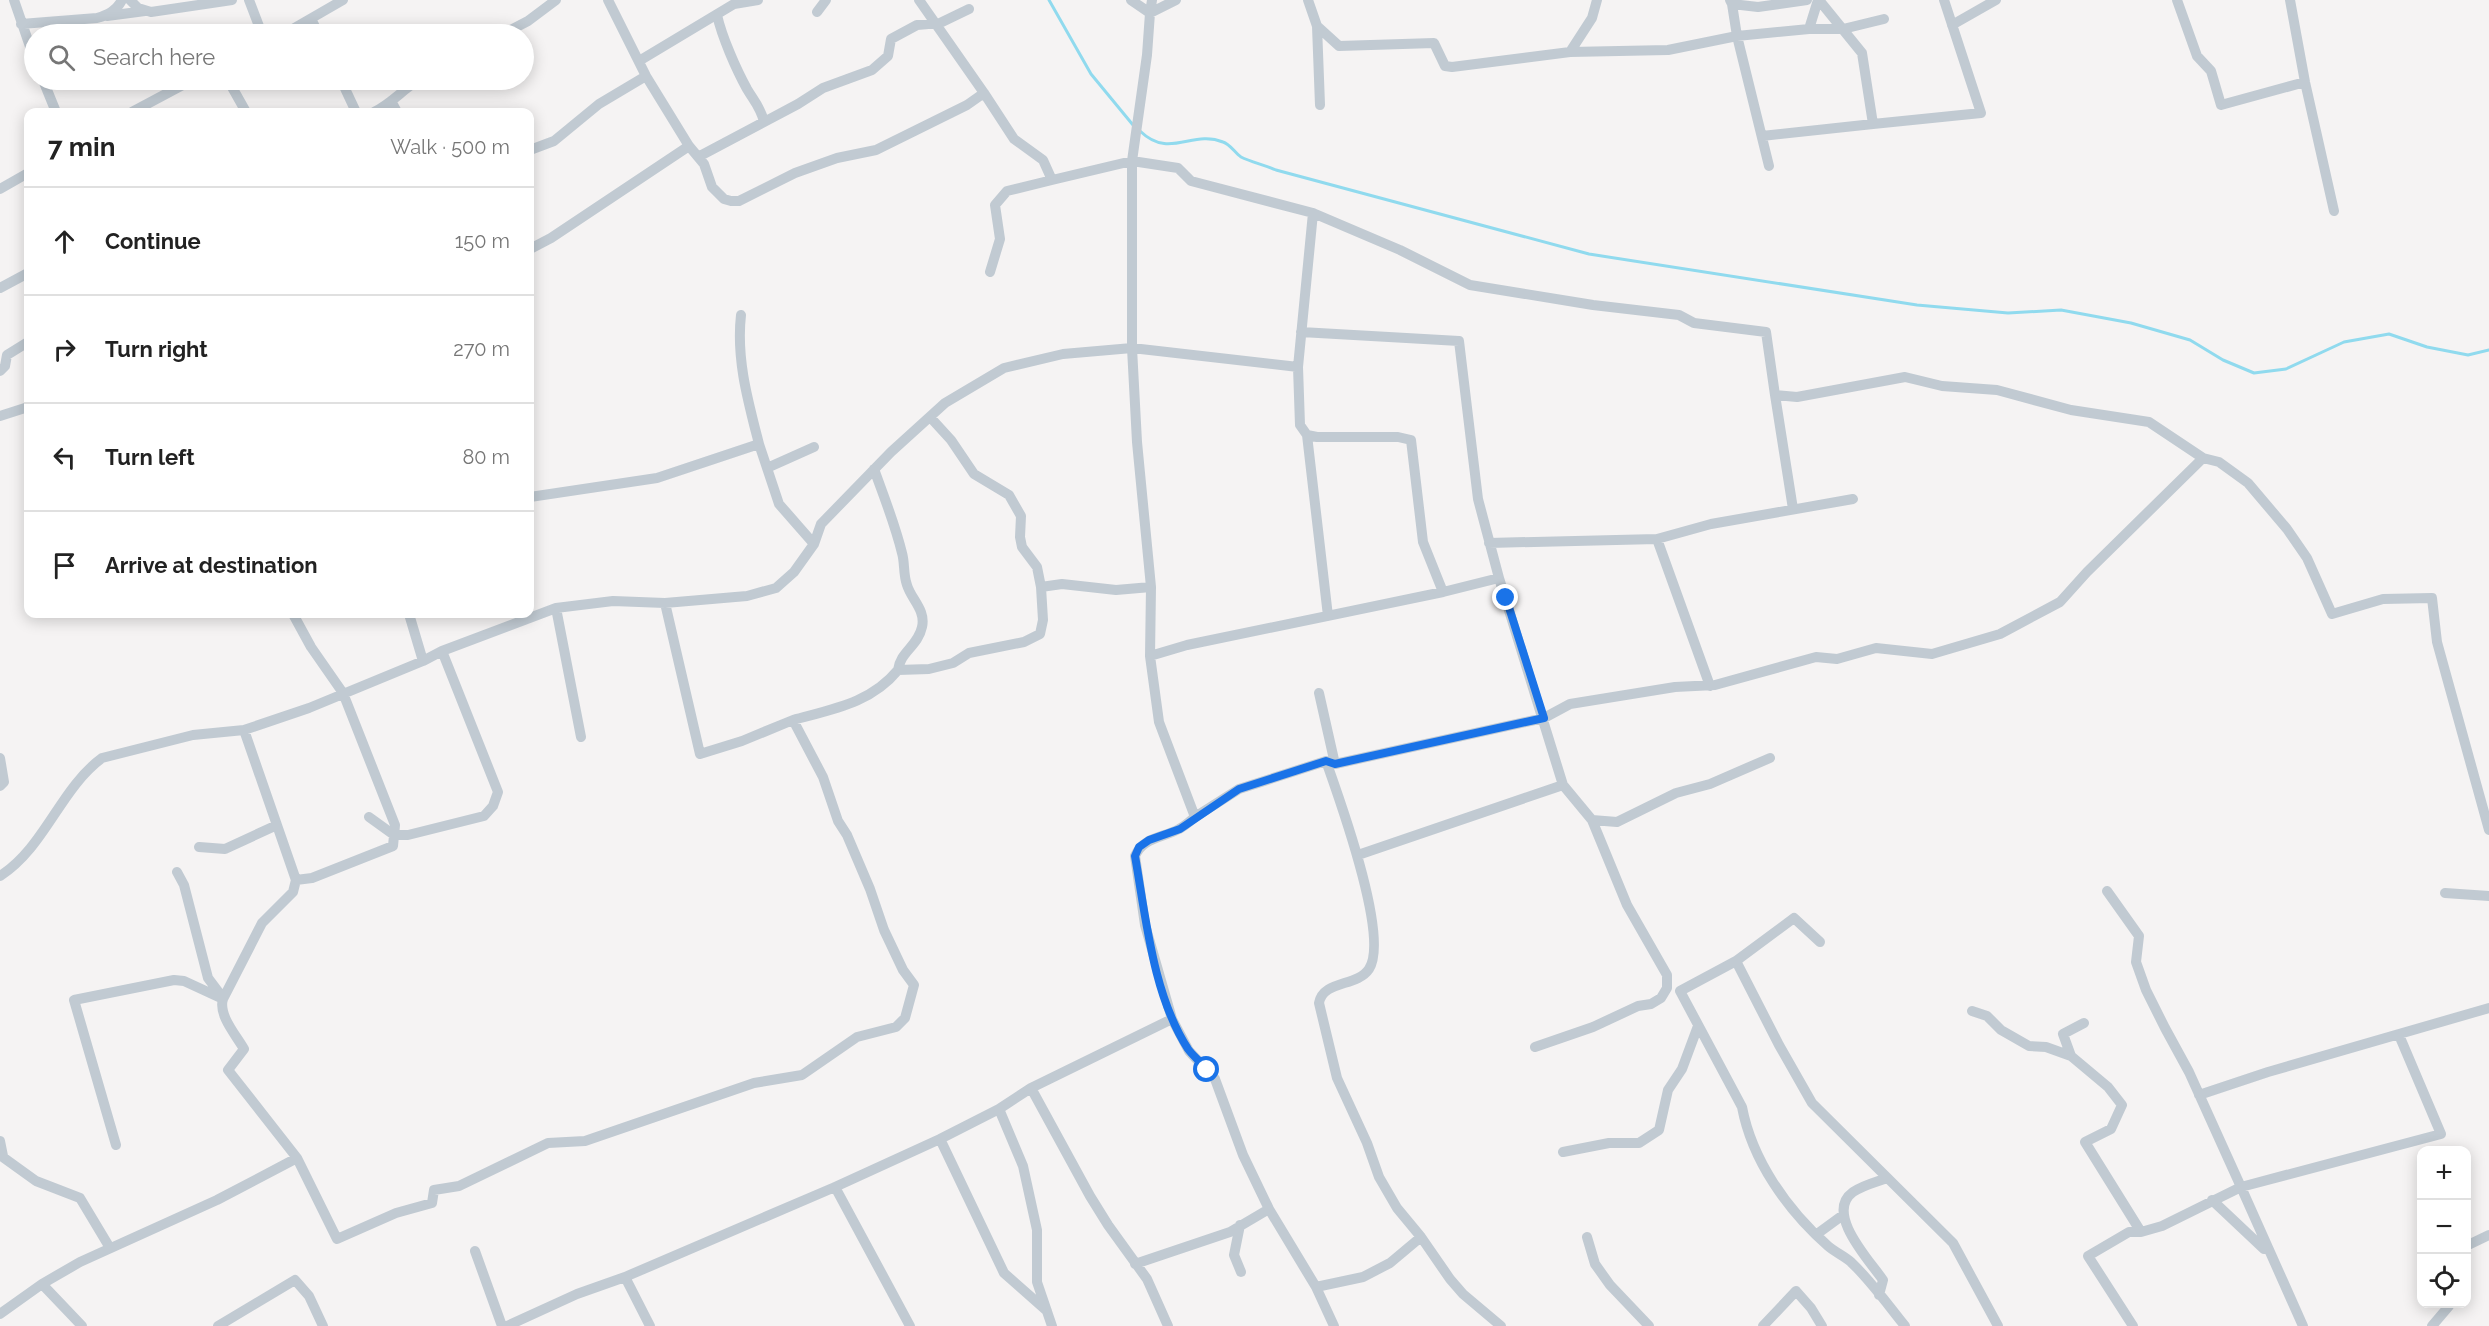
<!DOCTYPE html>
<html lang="en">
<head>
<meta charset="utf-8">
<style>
	body { margin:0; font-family:Raleway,sans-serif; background:#f2f2f2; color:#222 }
	.controls { position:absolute; right:18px; bottom:18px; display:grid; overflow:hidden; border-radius:12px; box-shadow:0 3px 15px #0003 }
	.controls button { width:54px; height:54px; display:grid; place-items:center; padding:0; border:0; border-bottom:2px solid #e0e0e0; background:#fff; color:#222; font:30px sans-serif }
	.stop { position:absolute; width:18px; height:18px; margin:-14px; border:4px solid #1a73e8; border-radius:50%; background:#fff }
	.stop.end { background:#1a73e8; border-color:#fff; box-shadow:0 2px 6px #0008 }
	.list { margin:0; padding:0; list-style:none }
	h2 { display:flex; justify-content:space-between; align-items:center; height:78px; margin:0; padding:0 24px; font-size:26px }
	h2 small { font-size:20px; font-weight:400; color:#767676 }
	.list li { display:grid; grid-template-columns:39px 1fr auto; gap:18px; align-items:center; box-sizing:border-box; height:108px; padding:0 24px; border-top:2px solid #e0e0e0 }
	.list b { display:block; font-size:22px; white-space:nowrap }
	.list em { font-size:20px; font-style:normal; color:#767676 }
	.icon { flex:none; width:33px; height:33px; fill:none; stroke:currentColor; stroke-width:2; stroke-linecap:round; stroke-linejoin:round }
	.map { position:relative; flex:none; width:2489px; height:1326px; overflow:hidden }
	.search { position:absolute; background:#fff; box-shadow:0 3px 15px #0003; left:24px; top:24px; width:510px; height:66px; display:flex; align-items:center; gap:15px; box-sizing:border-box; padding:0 21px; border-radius:33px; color:#767676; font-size:22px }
	.panel { position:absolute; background:#fff; box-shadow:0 3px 15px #0003; left:24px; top:108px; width:510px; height:510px; border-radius:12px }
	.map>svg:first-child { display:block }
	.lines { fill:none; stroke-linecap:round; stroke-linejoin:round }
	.stream { stroke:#90daee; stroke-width:3 }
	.minor { stroke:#c1cad2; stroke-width:10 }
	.route { stroke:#1a73e8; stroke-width:8 }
</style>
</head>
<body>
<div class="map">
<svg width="2489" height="1326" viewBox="0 0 2489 1326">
	<rect width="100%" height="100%" fill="#f5f3f3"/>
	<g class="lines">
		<path class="stream" d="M1049,0L1091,74L1133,125
			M1140,131C1170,160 1192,129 1223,142C1230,144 1235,153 1241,157C1251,162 1265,165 1276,170L1589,254L1917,305L2008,313L2061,310L2131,323L2190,340L2223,360L2254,373L2286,369L2344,342L2389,334L2427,347L2468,355L2489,350"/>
		<path class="minor" d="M14,0L34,58
			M130,0L138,8L151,12L232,0
			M249,0L262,34
			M608,0L646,76L689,146L704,164L712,187L724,199L731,201H739L795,173L837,158L876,150L967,105L984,93L1014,139L1043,160L1052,180L1132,161L1178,168L1191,181L1313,213L1400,250L1470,285L1593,305L1679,315L1694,323L1766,332L1775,395L1797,397L1905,377L1942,386L1997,390L2071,410L2149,422L2203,458L2219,462L2248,483L2287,529L2307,558L2332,614L2383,599L2432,598L2437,642L2489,830
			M919,0L984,93
			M1131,0L1150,13L1152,0
			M1308,0L1317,26L1339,46L1434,43L1445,66L1452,67L1570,52L1668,50L1737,36L1809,29H1843L1884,19
			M1730,0L1732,4L1758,7L1807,0
			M1819,0L1862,53L1873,124L1981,113L1944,0
			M2177,0L2197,56L2211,71L2221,105L2305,82
			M2290,0L2305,82L2334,211
			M1732,4L1737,36L1769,166
			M817,12L826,0
			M717,15C722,37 736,69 747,89C754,101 761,108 764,122
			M107,16L145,11
			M311,19L319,34
			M21,24L97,18C108,15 116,11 122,0
			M1952,25L1996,0
			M1317,26L1320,105
			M1809,29L1818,0
			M284,34L343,0
			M503,34L528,21L556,0
			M1570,52L1592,18L1597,0
			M639,61L734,4L758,0
			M43,80L56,112
			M228,80L246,112
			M341,80L356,112
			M391,101L397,112
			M132,112L192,80
			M374,112C391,104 403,89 419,80
			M1762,136L1873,124
			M530,150L554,141L599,104L646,76
			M698,157L798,104L823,88L872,70L888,56L891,39L917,25L940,23L969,9
			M0,189L28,173
			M1313,213L1298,367L1300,425L1307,435L1317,437H1398L1411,440L1423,542L1443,592
			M530,249L551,238L689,146
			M990,272L1000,239L995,205L1007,191L1052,180
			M0,288L28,273
			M741,315C736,359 748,401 759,444
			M1301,332L1459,341L1478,499L1499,578
			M0,371L5,366L7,355L28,342
			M1775,395L1793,509
			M0,416L28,407
			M1307,435L1328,616
			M767,468L814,447
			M874,469C884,497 895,524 902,553C905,563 903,574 907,585C911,599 926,610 922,627C918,646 900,652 898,670
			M530,497L657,478L759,444L779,504L814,544
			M1657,539L1710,686
			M1489,543L1657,539L1711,524L1853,499
			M1041,587L1062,584L1116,590L1151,587
			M556,608L581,737
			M293,614L311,647L343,693L395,825L393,846L312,878L296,880
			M409,614L423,661
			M1150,656L1187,645L1443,592L1499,578L1563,785L1592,820L1627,905L1667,975V988L1661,998L1651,1004L1638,1006L1593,1027L1535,1047
			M1319,693L1335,764
			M793,720C833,709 871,703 898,670L929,669L953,663L969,653L1024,642L1040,634L1043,620L1041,587L1037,567L1022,547L1020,537L1021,516L1009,495L974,474L951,440L930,417
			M244,730L296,880L293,892L262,923L223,999C218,1015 236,1035 244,1049L228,1070L297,1158L337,1239L396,1213L432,1203L434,1190L459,1186L548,1143L585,1141L754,1083L802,1075L857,1037L896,1027L905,1018L914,985L903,970L884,930L870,889L847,835L838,821L823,777L793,720L742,741L700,754L665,603
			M0,758L4,782L0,786
			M1326,761C1339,798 1390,937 1369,969C1357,987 1323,980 1319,1003L1337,1078L1367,1143L1379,1177L1397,1208L1421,1237L1450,1279L1463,1294L1501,1326
			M369,817L394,835H408L484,816L493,806L498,792L442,651
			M1195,817L1239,789L1326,761L1335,764L1544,718L1570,704L1675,687L1715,685L1816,657L1837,659L1876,648L1932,654L2000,634L2060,602L2087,572L2203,458
			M1592,820L1617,822L1676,793L1710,784L1770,758
			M199,847L225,849L277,825
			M1358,855L1563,785
			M177,872L184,885L208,978L223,998
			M0,876C45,847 60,789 102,758L193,735L244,730L309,708L423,661L442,651L556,608L613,601L665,603L747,596L776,588L794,572L814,544L821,524L891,452L945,403L1004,368L1063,354L1132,348L1298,367
			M2107,891L2139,936L2136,962L2146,990L2165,1028L2189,1072L2241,1187L2441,1134L2399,1035
			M2445,893L2489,896
			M1736,961L1794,918L1820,942
			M1972,1011L1987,1016L2001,1030L2029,1046L2046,1047L2071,1056
			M1172,1019L1189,1051L1215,1079L1243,1155L1269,1209L1316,1287L1334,1326
			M2084,1023L2063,1034L2071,1056L2108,1087L2122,1105L2111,1129L2085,1142L2141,1232
			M1031,1088L1090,1196L1108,1225L1147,1279L1168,1326
			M2199,1095L2268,1072L2489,1008
			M999,1109L1023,1166L1037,1230V1282L1052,1326
			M940,1139L1004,1273L1047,1311
			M0,1141L3,1156
			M116,1145L74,1000L174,980L184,981L223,999
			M1563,1152L1609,1143H1639L1659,1130L1668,1090L1682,1069L1698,1026
			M0,1155L36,1181L80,1198L110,1248
			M835,1187L910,1326
			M2212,1200L2264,1249
			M1240,1225L1234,1255L1241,1272
			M1817,1234L1843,1215
			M1587,1237L1595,1264L1610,1285L1649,1326
			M2466,1246L2489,1235
			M475,1251L502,1326
			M1135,1264L1230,1232L1269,1209
			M625,1277L650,1326
			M42,1284L82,1326
			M1316,1287L1363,1277L1390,1263L1421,1237
			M1879,1295L1883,1280C1870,1261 1824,1213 1853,1192C1863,1185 1876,1182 1887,1178
			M0,1314L42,1284L80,1262L217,1200L297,1158
			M218,1326L295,1280L309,1296L323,1326
			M507,1326L577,1294L625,1277L835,1187L940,1139L999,1109L1031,1088L1172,1019L1145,925L1135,856C1143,837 1163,838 1179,829C1185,826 1190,821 1195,817L1159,722L1150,656L1151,587L1137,442L1132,348V161L1147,55L1150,13L1176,0
			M1763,1326L1796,1291L1811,1308L1822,1326
			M1905,1326C1888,1305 1871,1281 1851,1262C1844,1256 1835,1252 1828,1246C1787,1210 1752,1160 1742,1107L1680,991L1736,961L1779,1045L1812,1103L1953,1243L1998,1326
			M2133,1326L2088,1256L2129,1232H2141L2162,1226L2241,1187L2303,1326
			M2432,1326L2449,1306V1304"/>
	</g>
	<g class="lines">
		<path class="route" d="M1207,1070C1201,1062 1193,1056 1188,1049C1153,995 1146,918 1135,856L1139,847L1149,840L1180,829L1239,789L1326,761L1335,764L1544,718L1506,598"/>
	</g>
</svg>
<div class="controls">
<button>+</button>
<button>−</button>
<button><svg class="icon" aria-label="locate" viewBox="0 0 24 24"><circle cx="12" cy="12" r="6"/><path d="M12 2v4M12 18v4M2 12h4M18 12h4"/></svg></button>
</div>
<div class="stop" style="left:1207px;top:1070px"></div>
<div class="stop end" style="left:1506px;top:598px"></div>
<div class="search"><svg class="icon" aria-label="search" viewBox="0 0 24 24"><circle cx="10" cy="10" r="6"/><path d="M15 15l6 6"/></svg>Search here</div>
<section class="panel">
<h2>7 min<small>Walk · 500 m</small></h2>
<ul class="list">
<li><svg class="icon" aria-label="ahead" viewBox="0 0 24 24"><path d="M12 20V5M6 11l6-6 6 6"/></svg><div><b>Continue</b></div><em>150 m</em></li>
<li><svg class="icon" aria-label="right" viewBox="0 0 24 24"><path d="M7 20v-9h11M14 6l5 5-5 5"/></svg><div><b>Turn right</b></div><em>270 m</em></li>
<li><svg class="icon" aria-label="left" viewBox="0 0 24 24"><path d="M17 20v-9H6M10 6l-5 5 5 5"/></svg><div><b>Turn left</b></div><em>80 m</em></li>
<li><svg class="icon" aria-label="arrive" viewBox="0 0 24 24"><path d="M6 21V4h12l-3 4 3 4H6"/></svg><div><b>Arrive at destination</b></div></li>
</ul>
</section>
</div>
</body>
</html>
